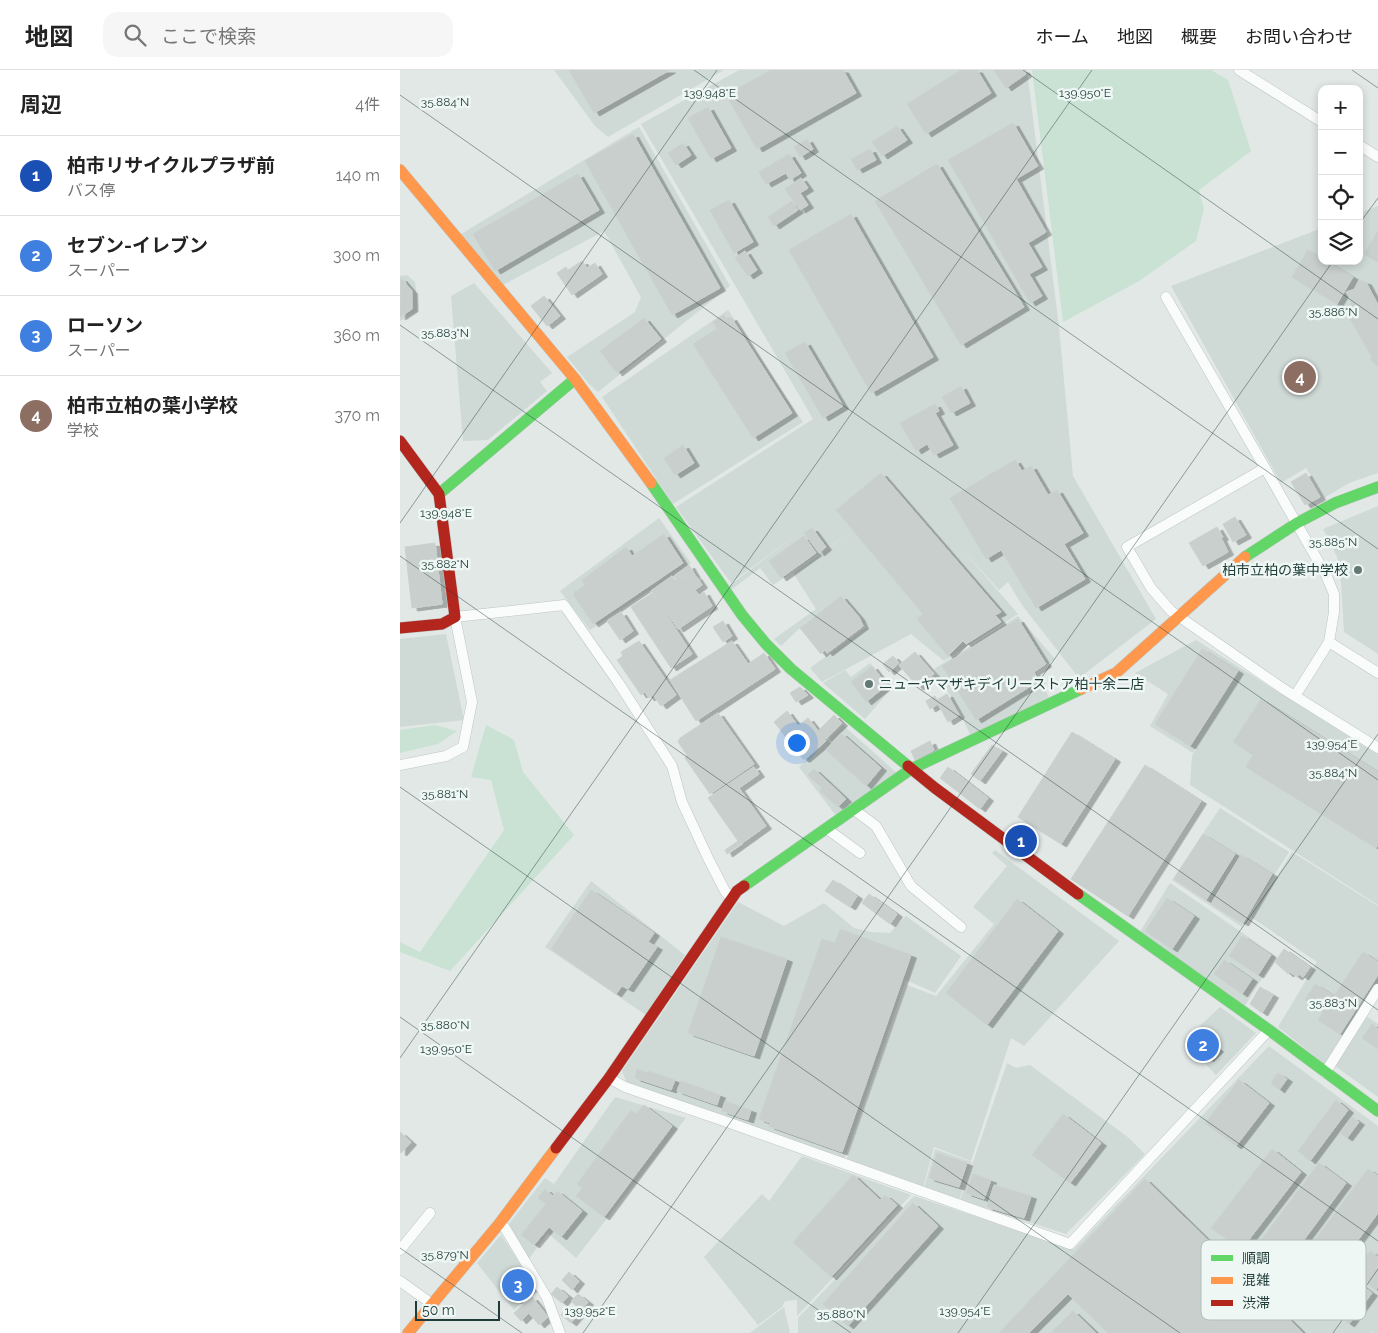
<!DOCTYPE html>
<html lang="ja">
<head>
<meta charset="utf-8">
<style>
	body { margin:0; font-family:Raleway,"Noto Sans JP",sans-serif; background:#f6f6f6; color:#222 }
	.controls { position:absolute; right:15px; top:15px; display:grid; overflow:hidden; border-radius:10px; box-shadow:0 2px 8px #0003 }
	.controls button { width:45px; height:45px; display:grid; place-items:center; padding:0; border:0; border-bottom:1px solid #e0e0e0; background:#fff; color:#222; font:25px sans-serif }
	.scale { position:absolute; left:15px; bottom:12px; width:85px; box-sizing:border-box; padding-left:5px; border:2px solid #1f3c38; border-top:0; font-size:14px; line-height:18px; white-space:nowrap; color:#1f3c38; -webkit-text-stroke:4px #eff7f4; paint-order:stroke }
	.you { position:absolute; left:396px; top:672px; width:18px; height:18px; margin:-12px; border:4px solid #fff; border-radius:50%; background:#1a73e8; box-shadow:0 0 0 8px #1a73e833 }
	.badge { display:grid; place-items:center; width:32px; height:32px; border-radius:50%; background:#1a73e8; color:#fff; font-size:16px; font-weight:700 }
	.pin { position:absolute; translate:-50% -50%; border:2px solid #fff; box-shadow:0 1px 5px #0006 }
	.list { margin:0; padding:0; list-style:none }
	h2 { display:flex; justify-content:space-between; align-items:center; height:65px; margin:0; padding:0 20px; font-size:21px }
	h2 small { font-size:16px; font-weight:400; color:#767676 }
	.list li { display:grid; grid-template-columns:32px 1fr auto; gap:15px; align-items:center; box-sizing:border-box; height:80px; padding:0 20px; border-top:1px solid #e0e0e0 }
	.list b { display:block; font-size:19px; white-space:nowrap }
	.list p { margin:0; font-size:16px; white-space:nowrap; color:#767676 }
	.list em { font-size:16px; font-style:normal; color:#767676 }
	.icon { flex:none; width:28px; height:28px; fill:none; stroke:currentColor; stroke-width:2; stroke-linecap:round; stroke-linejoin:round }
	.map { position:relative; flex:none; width:978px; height:1263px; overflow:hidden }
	header { display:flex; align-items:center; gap:30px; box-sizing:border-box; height:70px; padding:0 25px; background:#fff; border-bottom:1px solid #e0e0e0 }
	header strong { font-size:24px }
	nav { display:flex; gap:28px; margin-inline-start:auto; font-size:18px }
	.search { width:350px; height:45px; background:#f6f6f6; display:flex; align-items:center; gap:12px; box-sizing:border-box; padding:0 18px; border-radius:15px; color:#767676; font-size:19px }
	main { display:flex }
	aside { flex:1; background:#fff }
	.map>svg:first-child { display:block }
	.built { fill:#cfdad6 }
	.green { fill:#c9e2d4 }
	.building { fill:#c9cfcd; stroke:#cad1cf; filter:url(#shadow) }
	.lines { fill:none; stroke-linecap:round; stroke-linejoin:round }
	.street-casing { stroke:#bec5c3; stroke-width:11 }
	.fast-casing { stroke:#bdc6c3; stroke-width:12 }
	.slow-casing { stroke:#bdc6c3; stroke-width:12 }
	.jam-casing { stroke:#bdc6c3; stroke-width:12 }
	.street { stroke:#fafcfb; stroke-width:10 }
	.fast { stroke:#63d668; stroke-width:11 }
	.slow { stroke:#ff974d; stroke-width:11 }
	.jam { stroke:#b3261e; stroke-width:11 }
	.ticks { fill:none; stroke:#1f3c38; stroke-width:1; stroke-opacity:0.45 }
	.poi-dot { fill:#637875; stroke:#eff7f4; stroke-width:2 }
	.labels { text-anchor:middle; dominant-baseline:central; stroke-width:5; stroke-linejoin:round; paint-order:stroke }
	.poi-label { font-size:14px; fill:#1f3c38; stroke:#eff7f4; text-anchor:end }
	.key { fill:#eff7f4; stroke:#b1bfbc; stroke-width:1 }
	.key-label { font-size:14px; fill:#1f3c38 }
	.ticks-label { font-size:12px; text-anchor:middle; fill:#1f3c38; stroke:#eff7f4; stroke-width:5; stroke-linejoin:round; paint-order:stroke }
</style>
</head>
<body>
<header>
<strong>地図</strong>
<div class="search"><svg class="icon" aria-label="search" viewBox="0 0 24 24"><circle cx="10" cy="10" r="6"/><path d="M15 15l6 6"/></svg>ここで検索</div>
<nav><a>ホーム</a><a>地図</a><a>概要</a><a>お問い合わせ</a></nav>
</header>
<main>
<aside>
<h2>周辺<small>4件</small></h2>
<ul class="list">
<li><span class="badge" style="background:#1a4fb4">1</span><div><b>柏市リサイクルプラザ前</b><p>バス停</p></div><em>140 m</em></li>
<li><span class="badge" style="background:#3f7fe0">2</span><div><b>セブン-イレブン</b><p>スーパー</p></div><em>300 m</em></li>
<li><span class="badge" style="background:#3f7fe0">3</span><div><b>ローソン</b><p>スーパー</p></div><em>360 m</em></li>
<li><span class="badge" style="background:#8d6e63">4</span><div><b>柏市立柏の葉小学校</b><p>学校</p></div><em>370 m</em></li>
</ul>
</aside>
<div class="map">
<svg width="978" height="1263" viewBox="0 0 978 1263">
	<defs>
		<filter id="shadow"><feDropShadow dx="5.5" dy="3" stdDeviation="0" flood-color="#0004"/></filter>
	</defs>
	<rect width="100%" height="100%" fill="#e1e8e6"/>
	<path class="built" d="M154,0H324L208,67L195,56Z
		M339,0H627L659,257L673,406L756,549L679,608L622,535L608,512L599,520L562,479L618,544L544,591L511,564L422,612L410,598L466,557L441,526L404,554L381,576L374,569L416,539L393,503L450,463L373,515L360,498L331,520L329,516L405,458L331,513L276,437L413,349L241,54Z
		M239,57L330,216L198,322L189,314L167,287L235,242L241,227L204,161L103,215L61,164Z
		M978,136V403L949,413L924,428L906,398L881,413L771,216L922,158V191H959V143Z
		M7,205L15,212L19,241L0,251V206Z
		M74,213L152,303L140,312L147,321L88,370L63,371L51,226Z
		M328,240L403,352L273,434L202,327Z
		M978,436V584L944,562L941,513L937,487L923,459Z
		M259,448L291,493L190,560L160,521Z
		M618,546L655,589L636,602L649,627L571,667L560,642L534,599Z
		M46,564L64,650L0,657V569Z
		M796,570L978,685V835L790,715L792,686L808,660L793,683L750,656L768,624L735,603Z
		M470,593L491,619L465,649L423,613L445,600L451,607Z
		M443,655L497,703L437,747L399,697Z
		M820,738L889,782L842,857L772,810Z
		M595,780L719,871L624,976L611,968L571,1091L534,1077L523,1118L446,1091L507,915L536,926L594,854L573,837L607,796L592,783Z
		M892,782L978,836V912L926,995L878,957L917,892L851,847Z
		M191,811L285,885L246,945L145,877Z
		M770,813L876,886L844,937L738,865Z
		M338,832L384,856L424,833L454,858L471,862L490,863L506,846L561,886L535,923L506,910L444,1090L227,1014L222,1001Z
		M820,937L856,963L816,1005L784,971Z
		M966,946L978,954V1027L935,996Z
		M869,976L978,1056V1263H973L970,1261L971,1263H398V1248L514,1126L674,1179Z
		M607,993L616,998L630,995L729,1068L745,1084L666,1164L560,1130Z
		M215,1027L286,1048L176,1188L148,1163L128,1190L108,1155L145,1108L154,1114Z
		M535,1079L572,1092L559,1130L524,1118Z
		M402,1086L511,1125L397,1246V1230L385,1231L382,1237L358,1255L304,1187L362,1124L369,1131Z
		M101,1165L136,1217L114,1240L77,1193Z
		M384,1237L390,1263H350Z"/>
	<path class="green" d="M632,0H811L828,10L851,81L799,120L804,139L796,171L739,211L663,252Z
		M35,655L57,661L38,674L0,683V660Z
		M86,655L114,670L123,702L174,765L50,901L0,882V872L20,882L104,760L91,710L71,707Z"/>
	<path class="building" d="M169,0H270L194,43Z
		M371,0H443L456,23L357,79L326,25Z
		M561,0H577L591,23L526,64L507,34Z
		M594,0H624L626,4L606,18Z
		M308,37L331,78L311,89L288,48Z
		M613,53L638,96L616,109L646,162L628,173L642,197L629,204L642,226L630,233L548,90Z
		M497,56L507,70L482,86L472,72Z
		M233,64L320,218L272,245L185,91Z
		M407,69L413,79L400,87L394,77Z
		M283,73L291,85L276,95L268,83Z
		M470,79L476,90L457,100L451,89Z
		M389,84L401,103L390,110L386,103L366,114L359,102Z
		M537,94L624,237L561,275L475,131Z
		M178,104L199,140L95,201L73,164Z
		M401,108L408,118L400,123L408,135L400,140L385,119Z
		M329,130L353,172L334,183L310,140Z
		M392,131L398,140L374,156L368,147Z
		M451,144L533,287L471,323L389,180Z
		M978,161V192L964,184Z
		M908,180L922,188V191H927L953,207L937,234L892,207Z
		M345,181L357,200L348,206L335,188Z
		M182,191L187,198L195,193L202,204L172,225L157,203L166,197L168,200Z
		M1,208L12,221V239L0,247Z
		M959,210L966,212L978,235V297L970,289L972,287L944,239L952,232L946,222L955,219Z
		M144,226L160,246L147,256L131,236Z
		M324,245L327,250L331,247L392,343L353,368L293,274L317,259L313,252Z
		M244,248L261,269L217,303L200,281Z
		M405,272L443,336L423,348L385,283Z
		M561,316L570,333L551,343L542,327Z
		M535,334L539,341L535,343L553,375L534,385L527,374L516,381L500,353Z
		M283,375L294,393L275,405L264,388Z
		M615,390L622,401L631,396L648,425L657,420L683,463L664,474L685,509L636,538L601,480L586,489L550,428Z
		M481,403L601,542L595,545L601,552L566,574L563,571L548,586L517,549L523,544L436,440Z
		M906,403L920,427L905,435L891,412Z
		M835,447L846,465L833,472L823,454Z
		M817,457L823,467L821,468L828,482L803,496L789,473Z
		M412,458L426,477L419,483L404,463Z
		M264,464L283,493L193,554L173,524L185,515L182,510L226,477L232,486Z
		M404,466L416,483L381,508L369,491Z
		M35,473L42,534L12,538L5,477Z
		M289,495L295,505L280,515L274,506Z
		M272,506L280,517L296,506L302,515L295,520L299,525L269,546L251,521Z
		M304,522L312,536L278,559L269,546Z
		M252,523L292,584L271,598L231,537Z
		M441,526L459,547L463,556L427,583L425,580L421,584L400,558Z
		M221,542L233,561L220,570L207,551Z
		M618,549L646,594L634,602L639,611L576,650L542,596Z
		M323,551L332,566L323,572L313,557Z
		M239,571L276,625L261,636L253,625L249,628L245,622L241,625L217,590L223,586L221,582Z
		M332,571L348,594L364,583L375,599L296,651L270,610Z
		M802,579L838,601L790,676L755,654Z
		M515,582L534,604L518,617L499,595Z
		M493,586L499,593L489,602L483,594Z
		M472,596L487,615L466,632L451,612Z
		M400,617L408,625L396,632L390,623Z
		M547,624L559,645L548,652L538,634L530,639L526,631L535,626L537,630Z
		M861,629L978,702V775L976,778L846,697L853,685L833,672Z
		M387,641L398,656L408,648L426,671L405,689H403L374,652Z
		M318,643L354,694L310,724L285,688L287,685L278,672L280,668Z
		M434,645L442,653L426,669L419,660Z
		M672,662L715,689L661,774L618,747Z
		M441,663L481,698L466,716L426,680Z
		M530,671L534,680L515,690L511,681Z
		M592,675L602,681L580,711L571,704Z
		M745,695L801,731L728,846L671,809Z
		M354,697L359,704L339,718L366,756L327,784L325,780L338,771L308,728Z
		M548,697L588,728L580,739L540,708Z
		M414,699L446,729L438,737L420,721L422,718L408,705Z
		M803,764L835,784L806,830L774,809Z
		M841,785L872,804L843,853L811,834Z
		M433,810L457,826L450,837L425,821Z
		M191,820L254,863L248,872L257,877L228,919L222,916L216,924L151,879Z
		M469,824L497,844L490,854L462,833Z
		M767,828L794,846L772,879L745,861Z
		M617,829L658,861L587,955L546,923Z
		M440,859L511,885L442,1082L369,1056L370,1053L359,1049L422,869L435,873Z
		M842,866L871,885L858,905L829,886Z
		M321,867L387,889L354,986L288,963Z
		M884,879L910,897L903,907L899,904L897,907L890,902L888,904L875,892Z
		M963,882L978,892V905L940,964L918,950L923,942L905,930L915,914L934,926Z
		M824,890L852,909L842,924L814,904Z
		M860,917L873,925L862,943L850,934Z
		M972,954L978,959V979L962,968Z
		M799,960L818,979L808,989L788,971Z
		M237,999L248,1003V1001L275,1010L271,1020L235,1008Z
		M878,1003L887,1009L879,1020L871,1013Z
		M839,1010L869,1033L836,1076L805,1053Z
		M281,1011L320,1025L317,1035L277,1021Z
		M936,1030L948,1040L910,1091L898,1081Z
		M325,1031L351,1040L348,1050L322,1041Z
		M244,1035L272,1056L204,1147L176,1126L182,1118L177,1114L231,1040L236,1044Z
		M663,1044L701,1073L670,1113L632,1085Z
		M952,1047L959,1052L947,1068L940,1063Z
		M0,1062L11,1072L1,1083L0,1082Z
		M872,1079L901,1102L841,1180L811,1158Z
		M537,1083L567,1093L559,1117L529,1108Z
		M919,1093L946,1113L875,1209L847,1189Z
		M968,1099L978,1106V1143L908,1238L891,1225L896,1218L885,1210Z
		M573,1104L591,1110L584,1129L566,1123Z
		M453,1105L480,1130L485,1125L497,1135L431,1207L393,1172Z
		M745,1109L903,1263H708L668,1224L629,1263H599Z
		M594,1115L631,1126L624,1148L587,1137Z
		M145,1119L153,1126L157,1121L182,1141L161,1167L149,1157L134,1175L121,1165L146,1134L138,1128Z
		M513,1133L538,1156L448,1256L423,1234Z
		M970,1181L978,1187V1216L976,1220L954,1204Z
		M120,1200L134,1216L116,1231L102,1215Z
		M169,1202L179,1211L172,1220L162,1210Z
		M947,1204L972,1223L949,1254L923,1235Z
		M157,1217L168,1226L162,1233L151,1224Z
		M178,1224L188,1232L181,1240L171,1231Z
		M132,1227L148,1247L139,1255L129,1243L121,1251L114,1243Z
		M168,1237L178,1245L171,1253L161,1245Z
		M673,1241L696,1263H651Z"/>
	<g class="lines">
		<defs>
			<path id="street" d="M839,0L922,52
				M959,75L978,87
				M766,227L865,398L727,477L751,518L771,541L882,618L978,678
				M865,398L926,505L934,524V542L929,572L978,603
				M895,626L929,572
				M0,695L46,686L63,677L72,632L55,547L164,535L218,612L272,696L282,732L308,788L325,821L331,828
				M453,739L476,756L511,816L561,857
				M427,759L460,783
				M925,1003L978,919
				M209,1008L225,1017L330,1053L670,1174L869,960
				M99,1154L105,1158L147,1228L160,1263
				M0,1180L30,1143
				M0,1211L32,1234"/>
			<path id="fast" d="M251,413L342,545L366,574L391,599L508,696
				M39,424L175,309
				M845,487L897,453L935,433L978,417
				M344,816L511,699L681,619
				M678,824L869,960L978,1041"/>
			<path id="slow" d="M0,100L175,309L251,413
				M681,619L716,603L845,487
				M8,1263L99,1154L156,1078"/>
			<path id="jam" d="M0,371L39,424L55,547L42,554L0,558
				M508,696L535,718L678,824
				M156,1078L209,1008L337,821L344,816"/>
		</defs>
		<use href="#street" class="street-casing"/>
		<use href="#fast" class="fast-casing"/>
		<use href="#slow" class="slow-casing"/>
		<use href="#jam" class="jam-casing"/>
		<use href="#street" class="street"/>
		<use href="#fast" class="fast"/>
		<use href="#slow" class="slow"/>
		<use href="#jam" class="jam"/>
	</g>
	<path class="ticks" d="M294,0L978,479M623,0L978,249M952,0L978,18M0,25L978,710M959,154L978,128M0,255L978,940M0,453L317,0M0,486L978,1171M0,717L780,1263M0,947L451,1263M0,988L692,0M0,1178L122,1263M183,1263L933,191M558,1263L978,664M933,1263L978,1199"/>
	<g class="poi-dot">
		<circle cx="958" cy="500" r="5"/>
		<circle cx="469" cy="614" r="5"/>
	</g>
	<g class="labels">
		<g class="poi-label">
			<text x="948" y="500">柏市立柏の葉中学校</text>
			<text x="479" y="614" text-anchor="start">ニューヤマザキデイリーストア柏十余二店</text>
		</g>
	</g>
	<rect x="801" y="1170" width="165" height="80" rx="8" class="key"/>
	<rect x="811" y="1185" width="22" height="6" fill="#63d668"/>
	<rect x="811" y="1207" width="22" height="7" fill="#ff974d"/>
	<rect x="811" y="1230" width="22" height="6" fill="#b3261e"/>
	<g class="key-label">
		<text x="842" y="1193">順調</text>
		<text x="842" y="1215">混雑</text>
		<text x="842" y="1238">渋滞</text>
	</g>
	<g class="ticks-label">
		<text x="310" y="27">139.948°E</text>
		<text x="685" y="27">139.950°E</text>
		<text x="45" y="36">35.884°N</text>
		<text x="933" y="246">35.886°N</text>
		<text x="45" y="267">35.883°N</text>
		<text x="46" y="447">139.948°E</text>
		<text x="933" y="476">35.885°N</text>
		<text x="45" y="498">35.882°N</text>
		<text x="932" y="678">139.954°E</text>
		<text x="933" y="707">35.884°N</text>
		<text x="45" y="728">35.881°N</text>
		<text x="933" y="937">35.883°N</text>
		<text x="45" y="959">35.880°N</text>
		<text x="46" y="983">139.950°E</text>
		<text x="45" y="1189">35.879°N</text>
		<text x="190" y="1245">139.952°E</text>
		<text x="565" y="1245">139.954°E</text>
		<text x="441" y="1248">35.880°N</text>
	</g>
</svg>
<div class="controls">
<button>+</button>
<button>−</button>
<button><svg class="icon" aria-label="locate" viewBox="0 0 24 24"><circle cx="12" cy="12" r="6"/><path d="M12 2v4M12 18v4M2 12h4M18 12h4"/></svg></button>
<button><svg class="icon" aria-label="layers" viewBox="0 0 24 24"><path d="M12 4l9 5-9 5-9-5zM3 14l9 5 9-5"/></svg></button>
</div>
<div class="scale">50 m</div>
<div class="you"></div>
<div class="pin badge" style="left:621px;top:771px;background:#1a4fb4">1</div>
<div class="pin badge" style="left:803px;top:975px;background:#3f7fe0">2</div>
<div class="pin badge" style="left:118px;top:1215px;background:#3f7fe0">3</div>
<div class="pin badge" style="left:900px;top:307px;background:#8d6e63">4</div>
</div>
</main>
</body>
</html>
